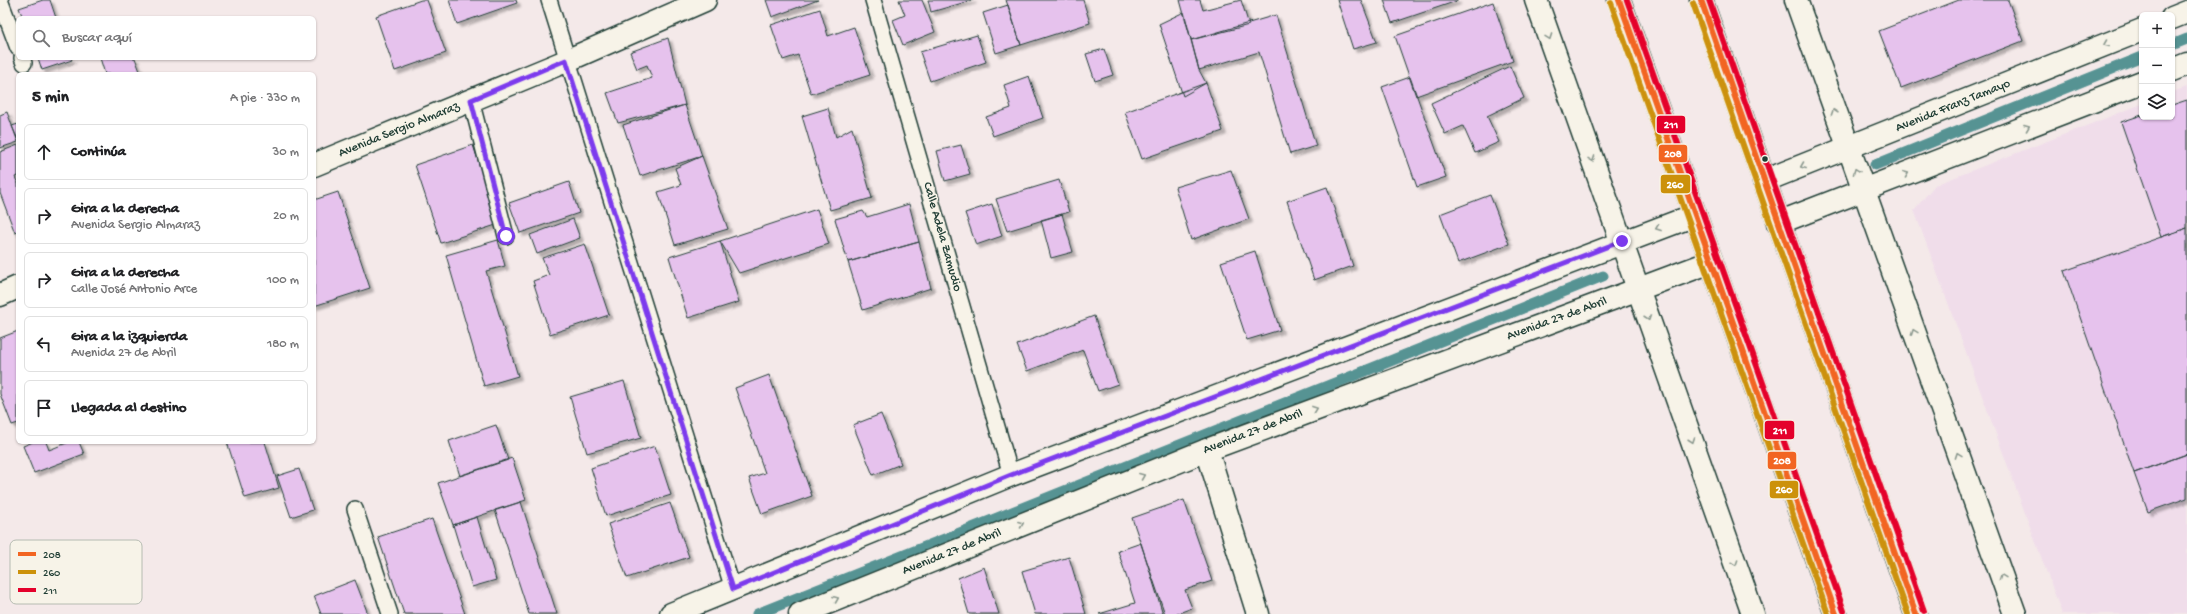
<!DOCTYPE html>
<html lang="es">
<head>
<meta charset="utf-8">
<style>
	body { margin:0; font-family:"Gochi Hand",sans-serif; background:#f2f2f2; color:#202124 }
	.controls { position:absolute; right:12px; top:12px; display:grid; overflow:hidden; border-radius:6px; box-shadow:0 1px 3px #0004 }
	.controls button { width:36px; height:36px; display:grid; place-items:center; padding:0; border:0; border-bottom:1px solid #e0e0e0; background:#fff; color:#202124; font:20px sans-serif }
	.stop { position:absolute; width:12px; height:12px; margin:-9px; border:3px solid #7c3aed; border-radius:50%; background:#fff }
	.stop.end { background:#7c3aed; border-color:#fff; box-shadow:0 1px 4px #0008 }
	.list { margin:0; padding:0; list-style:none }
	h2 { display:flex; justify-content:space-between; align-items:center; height:52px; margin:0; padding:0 16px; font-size:17px }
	h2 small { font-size:13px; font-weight:400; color:#757577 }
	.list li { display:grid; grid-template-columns:26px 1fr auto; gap:12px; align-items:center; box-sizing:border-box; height:56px; margin:0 8px 8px; padding:0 8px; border:1px solid #e0e0e0; border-radius:6px }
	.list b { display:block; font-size:15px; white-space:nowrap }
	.list p { margin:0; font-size:13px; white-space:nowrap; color:#757577 }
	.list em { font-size:13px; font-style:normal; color:#757577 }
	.icon { flex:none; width:22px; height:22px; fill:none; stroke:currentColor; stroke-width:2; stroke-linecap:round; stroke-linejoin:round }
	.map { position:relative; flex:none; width:2187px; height:614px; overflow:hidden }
	.search { position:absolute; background:#fff; box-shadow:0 1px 3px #0004; left:16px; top:16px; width:300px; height:44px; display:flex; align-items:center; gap:10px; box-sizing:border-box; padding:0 14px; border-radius:6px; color:#757577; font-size:15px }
	.panel { position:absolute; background:#fff; box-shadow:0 1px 3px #0004; left:16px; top:72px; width:300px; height:372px; border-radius:6px }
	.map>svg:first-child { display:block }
	.built { fill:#f0ddea }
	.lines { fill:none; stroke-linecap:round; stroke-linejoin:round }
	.stream { stroke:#569393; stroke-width:11 }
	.building { fill:#e6c2ed; stroke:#1f3d34; filter:url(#shadow) }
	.service-casing { stroke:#1f3d34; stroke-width:18 }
	.minor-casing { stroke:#1f3d34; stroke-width:25 }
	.tertiary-casing { stroke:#1f3d34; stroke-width:25 }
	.trunk-casing { stroke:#1f3d34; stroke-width:25 }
	.service { stroke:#f7f3e8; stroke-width:15 }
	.minor { stroke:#f7f3e8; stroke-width:22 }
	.tertiary { stroke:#f7f3e8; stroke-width:22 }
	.trunk { stroke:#fddcac; stroke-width:22 }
	.bus-1-casing { stroke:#f7f3e8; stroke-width:9 }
	.bus-2-casing { stroke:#f7f3e8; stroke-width:9 }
	.bus-3-casing { stroke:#f7f3e8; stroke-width:9 }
	.bus-1 { stroke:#f26522; stroke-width:6 }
	.bus-2 { stroke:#cc910a; stroke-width:6 }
	.bus-3 { stroke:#e4002b; stroke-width:6 }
	.oneway { stroke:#8b988e }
	.route { stroke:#7c3aed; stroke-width:5 }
	.bus-dot { fill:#1f3d34; stroke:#f7f3e8; stroke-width:1.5 }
	.labels { text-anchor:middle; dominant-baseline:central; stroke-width:3; stroke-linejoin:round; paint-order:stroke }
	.street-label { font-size:13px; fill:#1f3d34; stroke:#f7f3e8 }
	.key { fill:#f7f3e8; stroke:#b6bcb2; stroke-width:1 }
	.key-label { font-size:11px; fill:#1f3d34 }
	.line-badge { stroke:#f7f3e8; stroke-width:1.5 }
	.badge-label { font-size:11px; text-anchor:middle; font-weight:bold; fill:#fff }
</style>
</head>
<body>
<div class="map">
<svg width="2187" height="614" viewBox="0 0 2187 614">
	<defs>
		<filter id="shadow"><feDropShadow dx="3.5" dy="3.5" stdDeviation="1" flood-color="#0004"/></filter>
	</defs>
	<rect width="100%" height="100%" fill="#f4e9e9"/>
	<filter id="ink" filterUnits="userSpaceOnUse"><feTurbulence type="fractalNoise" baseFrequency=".025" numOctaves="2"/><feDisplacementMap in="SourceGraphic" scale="8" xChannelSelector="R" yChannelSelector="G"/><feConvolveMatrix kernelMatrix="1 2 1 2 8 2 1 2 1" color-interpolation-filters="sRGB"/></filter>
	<g filter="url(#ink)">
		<path class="built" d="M2187,87V614H2062L1914,210L1935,185L2142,104V117H2172V92Z"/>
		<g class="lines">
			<path class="stream" d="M2172,45L2187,39
				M1875,165L2142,57
				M757,614L1603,276"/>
		</g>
		<path class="building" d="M43,0H50L56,18H23L19,8Z
			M421,0H427L446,53L395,71L376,16Z
			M449,0H516L517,3L457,24Z
			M766,0H818L772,17Z
			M899,0H922L935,32L903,45L893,20L905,15Z
			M928,0H973L931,12Z
			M1006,0H1083L1090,23L1021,45Z
			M1180,0H1200L1203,10L1241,0L1249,25L1191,40Z
			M1337,0H1361L1377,42L1353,49Z
			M1384,0H1457V1L1392,23Z
			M1959,0H2008L2023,41L1901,88L1879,31Z
			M1493,2L1513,61L1416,96L1395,36Z
			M1008,5L1021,45L996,53L983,13Z
			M820,9L828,36L854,27L870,75L811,94L798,55L783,60L771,25Z
			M1184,12L1199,70L1206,83L1183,96L1159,24Z
			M1276,15L1316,146L1290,154L1259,52L1199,70L1191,40Z
			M977,35L986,62L930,81L920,52Z
			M668,38L685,105L618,123L607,93L652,78L647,65L637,69L630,52Z
			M1104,49L1113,75L1095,81L1086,54Z
			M38,58H71L72,60L42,70Z
			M100,58H135L141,74H105Z
			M1510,66L1524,98L1487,116L1499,142L1475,153L1463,126L1445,134L1431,103Z
			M1029,76L1043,118L993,136L986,117L1011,108L1004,85Z
			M1410,77L1446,177L1417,187L1382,87Z
			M1206,83L1223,131L1142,159L1125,112Z
			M2187,100V228L2161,237L2121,122L2142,115V117H2172V105Z
			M685,105L702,156L640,176L623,125Z
			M828,108L836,137L852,128L872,198L830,210L802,116Z
			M7,112L18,142L0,148V115Z
			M18,124V140L12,126Z
			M18,145V176L15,177L18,184V232L15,233L0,193V152Z
			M473,145L499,224L441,243L415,165Z
			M961,145L970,174L945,181L937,151Z
			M702,156L728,229L675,245L658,192L681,185L675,168Z
			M1231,170L1249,219L1191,240L1175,187Z
			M1059,180L1069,212L1007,231L996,199Z
			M569,182L579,213L520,233L509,203Z
			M1327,187L1353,266L1314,280L1287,201Z
			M338,192L370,288L314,306V200Z
			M1490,195L1509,244L1458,263L1440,214Z
			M909,204L919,242L848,262L835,219L863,211L867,217Z
			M992,204L1002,236L976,245L965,213Z
			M817,209L829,244L739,273L720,241Z
			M1062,214L1073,252L1051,258L1041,220Z
			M573,219L580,238L537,254L530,235Z
			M2187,228V454L2134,473L2064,271Z
			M498,240L505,266L486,271L518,376L484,386L446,255Z
			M720,241L739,302L688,318L669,257Z
			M919,242L931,288L863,310L848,262Z
			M585,244L609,315L550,334L533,281L549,275L542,258Z
			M1255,251L1280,330L1247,340L1221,262Z
			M1094,316L1118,384L1098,391L1083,350L1027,371L1017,345Z
			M18,331V423L12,425L0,394V338Z
			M769,375L812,496L762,514L749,478L765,473L735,388Z
			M624,381L641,438L587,453L570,397Z
			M881,414L901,464L873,475L853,425Z
			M496,425L508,460L460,476L449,441Z
			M33,442H46L49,450L69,442H79L84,454L34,473L23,446Z
			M227,442H265L279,488L245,498Z
			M655,446L671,495L606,516L591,468Z
			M2187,454V498L2148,512L2134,473Z
			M512,458L526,500L453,525L438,483Z
			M299,469L313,510L291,517L277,476Z
			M1184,500L1212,581L1185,590L1192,608L1176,614H1165L1132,518Z
			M521,502L557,614H529L495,510Z
			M670,503L689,557L627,578L608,524Z
			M477,517L496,580L472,587L453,525Z
			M432,519L465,614H404L378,537Z
			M1141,543L1163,614H1099L1135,603L1118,551Z
			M1069,557L1086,614H1035L1022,571Z
			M984,567L999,614H969L958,578Z
			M355,580L368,614H321L314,596Z"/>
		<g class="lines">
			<defs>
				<path id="service" d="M0,0L18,48
					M549,0L733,589
					M873,0L1011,475
					M22,58L24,63
					M471,100L506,236
					M355,509L390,614"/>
				<path id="minor" d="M1536,0L1753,614
					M1796,0L2015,614
					M314,165L566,61L705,0
					M0,295L18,287
					M1207,450L1258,614"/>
				<path id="tertiary" d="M2172,18L2187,12
					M2172,70L2187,64
					M1764,181L2142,30
					M1778,223L2142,82
					M671,614L1011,475L1695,215
					M800,614L1207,450L1711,262"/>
				<path id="trunk" d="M1619,0L1836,614
					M1701,0L1916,614"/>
			</defs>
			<use href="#service" class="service-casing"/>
			<use href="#minor" class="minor-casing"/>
			<use href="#tertiary" class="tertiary-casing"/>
			<use href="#trunk" class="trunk-casing"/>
			<use href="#service" class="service"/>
			<use href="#minor" class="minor"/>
			<use href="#tertiary" class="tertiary"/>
			<use href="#trunk" class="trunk"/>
			<defs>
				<path id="bus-1" d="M1619,0L1836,614
					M1701,0L1916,614"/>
				<path id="bus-2" d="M1611,3L1828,614
					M1693,3L1908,614"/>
				<path id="bus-3" d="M1627,0L1844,611
					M1709,0L1924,611"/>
			</defs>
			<use href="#bus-1" class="bus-1-casing"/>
			<use href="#bus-2" class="bus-2-casing"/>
			<use href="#bus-3" class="bus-3-casing"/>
			<use href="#bus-1" class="bus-1"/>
			<use href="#bus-2" class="bus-2"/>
			<use href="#bus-3" class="bus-3"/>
		</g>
		<defs><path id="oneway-chevron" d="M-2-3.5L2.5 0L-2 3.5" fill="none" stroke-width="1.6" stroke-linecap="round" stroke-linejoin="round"/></defs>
		<g class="oneway">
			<use href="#oneway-chevron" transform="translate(1549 37) rotate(70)"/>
			<use href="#oneway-chevron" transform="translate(2106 44) rotate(158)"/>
			<use href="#oneway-chevron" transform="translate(1834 112) rotate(-109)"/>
			<use href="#oneway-chevron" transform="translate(2027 127) rotate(-21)"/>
			<use href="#oneway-chevron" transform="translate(1592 159) rotate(70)"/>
			<use href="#oneway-chevron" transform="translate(1803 166) rotate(158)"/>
			<use href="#oneway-chevron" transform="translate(1856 171) rotate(-111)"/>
			<use href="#oneway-chevron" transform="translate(1906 174) rotate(-21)"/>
			<use href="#oneway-chevron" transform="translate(1658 228) rotate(160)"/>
			<use href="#oneway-chevron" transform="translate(1648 318) rotate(71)"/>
			<use href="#oneway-chevron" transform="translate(1914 332) rotate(-110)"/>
			<use href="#oneway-chevron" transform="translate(1315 409) rotate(-20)"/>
			<use href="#oneway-chevron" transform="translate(1692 440) rotate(71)"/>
			<use href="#oneway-chevron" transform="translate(1958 455) rotate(-110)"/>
			<use href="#oneway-chevron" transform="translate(1142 476) rotate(-22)"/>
			<use href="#oneway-chevron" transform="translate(1021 524) rotate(-22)"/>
			<use href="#oneway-chevron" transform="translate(1735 563) rotate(71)"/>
			<use href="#oneway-chevron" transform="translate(2002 577) rotate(-110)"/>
			<use href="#oneway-chevron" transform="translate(836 599) rotate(-22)"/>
		</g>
	</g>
	<g class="lines" filter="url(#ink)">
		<path class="route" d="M506,236L471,100L566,60L733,589L1011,475L1622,241"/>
	</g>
	<circle class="bus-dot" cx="1765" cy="159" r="3.5"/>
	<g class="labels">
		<g class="street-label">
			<text transform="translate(1953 106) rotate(-22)">Avenida Franz Tamayo</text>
			<text transform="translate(399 130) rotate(-22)">Avenida Sergio Almaraz</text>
			<text transform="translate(942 237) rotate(74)">Calle Adela Zamudio</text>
			<text transform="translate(1557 319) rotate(-20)">Avenida 27 de Abril</text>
			<text transform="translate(1253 432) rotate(-21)">Avenida 27 de Abril</text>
			<text transform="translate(952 552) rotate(-22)">Avenida 27 de Abril</text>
		</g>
	</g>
	<rect x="10" y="540" width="132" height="64" rx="6" class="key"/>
	<rect x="18" y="552" width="18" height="4" fill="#f26522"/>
	<rect x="18" y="570" width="18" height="4" fill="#cc910a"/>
	<rect x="18" y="588" width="18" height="4" fill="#e4002b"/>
	<g class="key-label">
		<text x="43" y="558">208</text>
		<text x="43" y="576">260</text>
		<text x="43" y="594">211</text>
	</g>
	<g class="line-badge">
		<rect x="1656" y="115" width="30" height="19" rx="4" fill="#e4002b"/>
		<rect x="1658" y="144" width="30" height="19" rx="4" fill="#f26522"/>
		<rect x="1660" y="174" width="31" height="20" rx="4" fill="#cc910a"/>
		<rect x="1764" y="420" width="31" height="20" rx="4" fill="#e4002b"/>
		<rect x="1767" y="451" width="30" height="19" rx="4" fill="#f26522"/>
		<rect x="1769" y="480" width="30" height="19" rx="4" fill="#cc910a"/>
	</g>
	<g class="badge-label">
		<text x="1671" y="128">211</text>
		<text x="1673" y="157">208</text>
		<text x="1675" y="188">260</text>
		<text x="1780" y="434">211</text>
		<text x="1782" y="464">208</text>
		<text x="1784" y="493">260</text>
	</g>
</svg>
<div class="controls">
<button>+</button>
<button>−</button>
<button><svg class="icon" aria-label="layers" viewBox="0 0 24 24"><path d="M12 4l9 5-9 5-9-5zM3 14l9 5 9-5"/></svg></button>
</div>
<div class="stop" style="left:506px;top:236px"></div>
<div class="stop end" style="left:1622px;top:241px"></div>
<div class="search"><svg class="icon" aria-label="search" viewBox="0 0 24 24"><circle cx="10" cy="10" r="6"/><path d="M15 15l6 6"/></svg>Buscar aquí</div>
<section class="panel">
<h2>5 min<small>A pie · 330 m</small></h2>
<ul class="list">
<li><svg class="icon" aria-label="ahead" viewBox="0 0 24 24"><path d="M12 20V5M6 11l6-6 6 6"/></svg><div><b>Continúa</b></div><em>30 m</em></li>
<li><svg class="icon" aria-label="right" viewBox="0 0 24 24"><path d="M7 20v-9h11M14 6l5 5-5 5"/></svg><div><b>Gira a la derecha</b><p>Avenida Sergio Almaraz</p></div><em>20 m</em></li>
<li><svg class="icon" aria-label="right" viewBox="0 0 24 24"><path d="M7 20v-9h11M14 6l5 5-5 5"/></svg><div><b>Gira a la derecha</b><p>Calle José Antonio Arce</p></div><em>100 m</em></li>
<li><svg class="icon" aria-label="left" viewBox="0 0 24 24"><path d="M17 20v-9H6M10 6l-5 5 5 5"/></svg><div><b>Gira a la izquierda</b><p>Avenida 27 de Abril</p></div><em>180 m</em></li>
<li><svg class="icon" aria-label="arrive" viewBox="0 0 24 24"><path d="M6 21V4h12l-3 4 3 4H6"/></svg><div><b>Llegada al destino</b></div></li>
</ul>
</section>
</div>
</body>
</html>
